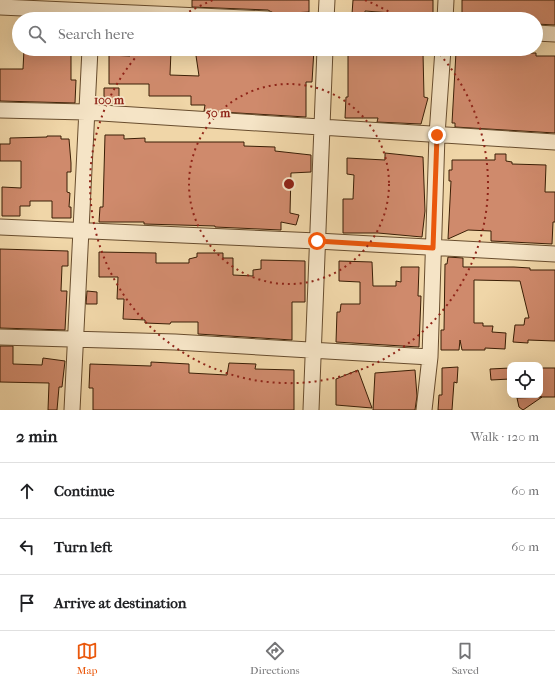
<!DOCTYPE html>
<html lang="en">
<head>
<meta charset="utf-8">
<style>
	body { margin:0; font-family:"IM FELL French Canon",serif; background:#f2f2f2; color:#202124 }
	.controls { position:absolute; right:12px; bottom:12px; display:grid; overflow:hidden; border-radius:8px; box-shadow:0 4px 16px #0002 }
	.controls button { width:36px; height:36px; display:grid; place-items:center; padding:0; border:0; border-bottom:1px solid #e0e0e0; background:#fff; color:#202124; font:20px sans-serif }
	.stop { position:absolute; width:12px; height:12px; margin:-9px; border:3px solid #ea580c; border-radius:50%; background:#fff }
	.stop.end { background:#ea580c; border-color:#fff; box-shadow:0 1px 4px #0008 }
	.list { margin:0; padding:0; list-style:none }
	h2 { display:flex; justify-content:space-between; align-items:center; height:52px; margin:0; padding:0 16px; font-size:17px }
	h2 small { font-size:13px; font-weight:400; color:#757577 }
	.list li { display:grid; grid-template-columns:26px 1fr auto; gap:12px; align-items:center; box-sizing:border-box; height:56px; padding:0 16px; border-top:1px solid #e0e0e0 }
	.list b { display:block; font-size:15px; white-space:nowrap }
	.list em { font-size:13px; font-style:normal; color:#757577 }
	.icon { flex:none; width:22px; height:22px; fill:none; stroke:currentColor; stroke-width:2; stroke-linecap:round; stroke-linejoin:round }
	.map { position:relative; flex:none; width:555px; height:410px; overflow:hidden }
	.search { position:absolute; background:#fff; box-shadow:0 4px 16px #0002; left:12px; right:12px; top:12px; height:44px; display:flex; align-items:center; gap:10px; box-sizing:border-box; padding:0 14px; border-radius:22px; color:#757577; font-size:15px }
	.sheet { height:220px; background:#fff }
	nav { display:flex; justify-content:space-around; align-items:center; box-sizing:border-box; height:56px; border-top:1px solid #e0e0e0; background:#fff; font-size:11px; color:#757577 }
	nav a { display:grid; justify-items:center; gap:2px }
	nav .on { color:#ea580c }
	.map>svg:first-child { display:block }
	.building { fill:#cf8a6c; stroke:#3b1f06 }
	.lines { fill:none; stroke-linecap:round; stroke-linejoin:round }
	.minor-casing { stroke:#684d2e; stroke-width:17 }
	.minor { stroke:#f5e4c6; stroke-width:15 }
	.route { stroke:#ea580c; stroke-width:5 }
	.ring { fill:none; stroke:#8f2418; stroke-width:2; stroke-dasharray:2 4 }
	.centre { fill:#8f2418; stroke:#f5e4c6; stroke-width:2 }
	.ring-label { font-size:12px; text-anchor:middle; font-weight:bold; fill:#8f2418; stroke:#f5e4c6; stroke-width:3.5; stroke-linejoin:round; paint-order:stroke }
</style>
</head>
<body>
<div class="map">
<svg width="555" height="410" viewBox="0 0 555 410">
	<rect width="100%" height="100%" fill="#f0d6a8"/>
	<filter id="stains"><feTurbulence type="fractalNoise" baseFrequency=".005" numOctaves="4"/><feColorMatrix values="0 0 0 0 .2 0 0 0 0 .09 0 0 0 0 .02 0 0 0 .5 -.17"/></filter>
	<radialGradient id="worn" r=".72"><stop offset=".6" stop-color="#630" stop-opacity="0"/><stop offset="1" stop-color="#630" stop-opacity=".3"/></radialGradient>
	<path class="building" d="M192,0H309V12L275,14L268,10L192,7Z
		M353,0H433V19H392V13L365,11V14H352Z
		M462,0H555V25L536,24V19H462Z
		M24,49H71V80H76L75,103L0,101V69H23Z
		M130,49L171,51L170,75L199,76L195,49H314L312,82H306V117L204,111L205,105H191V96H149V84H109V55L130,56Z
		M348,49H396L395,53H423L424,97L428,98L421,124L377,122L378,118H345L346,97H348Z
		M456,52H468V54L536,53V56H555V133L455,127V123H452Z
		M104,88H119V104L104,103Z
		M105,135H124V139L145,138V142H244V146L275,147V151L311,155V172L291,173L290,213L299,215L296,225L281,222V230L215,227V226L144,224V222H99L100,207H103Z
		M47,136H61V139H69L71,163V172H67V192L70,193L69,207H71V218H52V201H30V206H20V216H2V187L21,188V161H0V144H10V138L47,137Z
		M385,153L423,157L425,211L422,237L378,233H343V199H353L354,175L347,174V158L385,160Z
		M495,154H506V161L512,162V164L546,165L545,192H555V222H553L552,244L491,241V231L468,230L448,239L451,181H449V170H452V160H495Z
		M0,249L68,251V266H62L61,291H67L65,330L0,328Z
		M99,252L156,253V263H189V259L197,257V253H223V258H233V275L253,276V270L261,269V260L305,261V302H292V340L198,334V322H171L170,324L145,323V320L123,319L124,299H117L118,277H99Z
		M448,257L463,258V267H514L530,268V270H555V341L528,340V343L513,342L515,325H524L525,318H529L520,281L474,280V323H483V326H493L492,332L506,333L505,349L485,348V350H462L460,340L459,350H441V330H444L445,264H447Z
		M339,261L372,262L373,286H396V281L401,282V267H419L418,296H421L419,347L336,342L337,312H340L341,304H360V282L339,281Z
		M87,291L97,292V304H86Z
		M0,346H13V364L42,365L43,358L65,361L62,387H59L57,410H48L49,383L0,382Z
		M151,362L189,364V373L227,375L229,363L256,364L255,369L294,370V410H93V388H89L90,364L151,366Z
		M458,367L457,383L454,382L452,410H438L439,395H442V368Z
		M510,368V379L491,380L490,369Z
		M540,368H555V397H540Z
		M358,370L372,408L336,405V379Z
		M415,370L417,396L415,410H373L375,373Z
		M542,397L523,410L519,407L517,398Z"/>
	<g class="lines">
		<defs>
			<path id="minor" d="M0,7L268,19
				M326,19L327,0
				M445,19L446,0
				M536,33L555,34
				M0,110L86,112L555,142
				M0,227L317,241L555,254
				M0,337L175,342L430,357
				M72,410L90,49
				M311,410L325,49
				M424,410L430,357L437,135L443,49"/>
		</defs>
		<use href="#minor" class="minor-casing"/>
		<use href="#minor" class="minor"/>
	</g>
	<g class="lines">
		<path class="route" d="M317,241L433,248L437,135"/>
	</g>
	<g class="ring">
		<circle cx="289" cy="184" r="100"/>
		<path d="M179 18A199 199 0 0 1 213 0M365 0A199 199 0 0 1 399 18M436 50A199 199 0 1 1 142 50"/>
	</g>
	<circle cx="289" cy="184" r="6" class="centre"/>
	<g class="ring-label">
		<text x="109" y="104">100 m</text>
		<text x="218" y="117">50 m</text>
	</g>
	<rect width="100%" height="100%" filter="url(#stains)"/>
	<rect width="100%" height="100%" fill="url(#worn)"/>
</svg>
<div class="controls">
<button><svg class="icon" aria-label="locate" viewBox="0 0 24 24"><circle cx="12" cy="12" r="6"/><path d="M12 2v4M12 18v4M2 12h4M18 12h4"/></svg></button>
</div>
<div class="stop" style="left:317px;top:241px"></div>
<div class="stop end" style="left:437px;top:135px"></div>
<div class="search"><svg class="icon" aria-label="search" viewBox="0 0 24 24"><circle cx="10" cy="10" r="6"/><path d="M15 15l6 6"/></svg>Search here</div>
</div>
<section class="sheet">
<h2>2 min<small>Walk · 120 m</small></h2>
<ul class="list">
<li><svg class="icon" aria-label="ahead" viewBox="0 0 24 24"><path d="M12 20V5M6 11l6-6 6 6"/></svg><div><b>Continue</b></div><em>60 m</em></li>
<li><svg class="icon" aria-label="left" viewBox="0 0 24 24"><path d="M17 20v-9H6M10 6l-5 5 5 5"/></svg><div><b>Turn left</b></div><em>60 m</em></li>
<li><svg class="icon" aria-label="arrive" viewBox="0 0 24 24"><path d="M6 21V4h12l-3 4 3 4H6"/></svg><div><b>Arrive at destination</b></div></li>
</ul>
</section>
<nav>
<a class="on"><svg class="icon" aria-label="map" viewBox="0 0 24 24"><path d="M3 6l6-2 6 2 6-2v14l-6 2-6-2-6 2zM9 4v14M15 6v14"/></svg>Map</a>
<a><svg class="icon" aria-label="directions" viewBox="0 0 24 24"><path d="M12 3l9 9-9 9-9-9zM9 14v-3h6M13 9l2 2-2 2"/></svg>Directions</a>
<a><svg class="icon" aria-label="saved" viewBox="0 0 24 24"><path d="M7 4h10v16l-5-4-5 4z"/></svg>Saved</a>
</nav>
</body>
</html>
